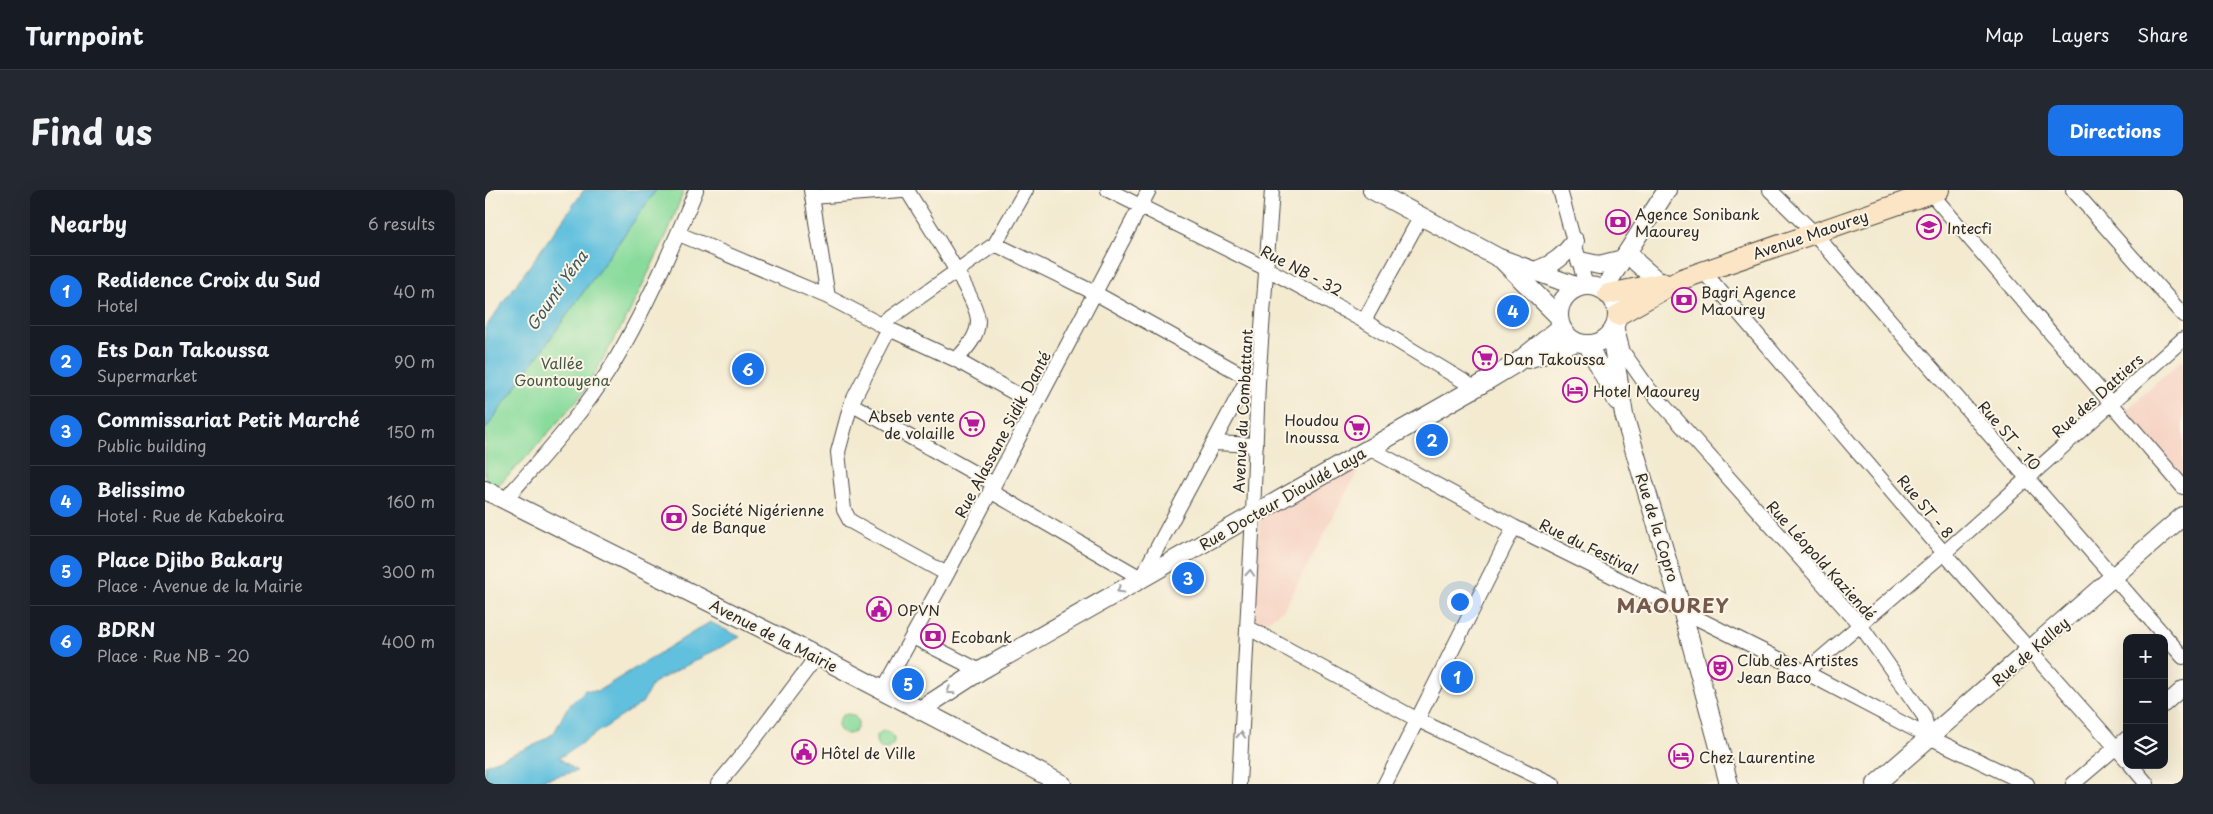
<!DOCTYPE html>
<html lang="en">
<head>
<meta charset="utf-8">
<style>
	body { margin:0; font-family:"Playpen Sans",sans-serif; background:#242831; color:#f1f3f6 }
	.controls { position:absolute; right:15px; bottom:15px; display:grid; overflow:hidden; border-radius:10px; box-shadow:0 5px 20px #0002 }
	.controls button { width:45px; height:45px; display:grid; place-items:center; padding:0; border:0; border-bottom:1px solid #363941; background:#171b24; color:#f1f3f6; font:25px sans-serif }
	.you { position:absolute; left:974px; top:411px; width:18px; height:18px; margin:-12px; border:4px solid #fff; border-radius:50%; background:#1a73e8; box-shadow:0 0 0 8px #1a73e833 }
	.badge { display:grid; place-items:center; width:32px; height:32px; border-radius:50%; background:#1a73e8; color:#fff; font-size:16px; font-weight:700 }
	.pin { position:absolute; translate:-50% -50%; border:2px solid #fff; box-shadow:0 1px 5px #0006 }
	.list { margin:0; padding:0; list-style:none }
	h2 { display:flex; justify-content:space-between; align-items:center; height:65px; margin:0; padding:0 20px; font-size:21px }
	h2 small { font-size:16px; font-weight:400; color:#9ea1a6 }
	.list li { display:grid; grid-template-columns:32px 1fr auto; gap:15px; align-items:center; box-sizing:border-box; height:70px; padding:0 20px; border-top:1px solid #363941 }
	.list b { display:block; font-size:19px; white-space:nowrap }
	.list p { margin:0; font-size:16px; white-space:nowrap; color:#9ea1a6 }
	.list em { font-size:16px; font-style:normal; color:#9ea1a6 }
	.icon { flex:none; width:28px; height:28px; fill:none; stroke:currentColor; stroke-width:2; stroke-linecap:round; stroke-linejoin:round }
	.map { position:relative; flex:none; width:1698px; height:594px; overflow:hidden; border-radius:10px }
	header { display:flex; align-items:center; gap:30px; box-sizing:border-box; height:70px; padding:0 25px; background:#171b24; border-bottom:1px solid #363941 }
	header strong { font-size:24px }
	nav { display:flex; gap:28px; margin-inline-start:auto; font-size:18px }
	.intro { display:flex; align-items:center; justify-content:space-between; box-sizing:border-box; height:120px; padding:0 30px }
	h1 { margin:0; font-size:35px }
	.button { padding:12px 22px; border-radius:10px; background:#1a73e8; color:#fff; font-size:18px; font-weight:700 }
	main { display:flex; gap:30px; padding:0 30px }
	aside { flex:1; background:#171b24; border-radius:10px; box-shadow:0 5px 20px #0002 }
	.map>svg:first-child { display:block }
	.built { fill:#f6d2c3 }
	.green { fill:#89db9c; stroke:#5a8364 }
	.water { fill:#60c0de; stroke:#467684 }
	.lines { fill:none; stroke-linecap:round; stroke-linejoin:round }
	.minor-casing { stroke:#494844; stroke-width:16 }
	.tertiary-casing { stroke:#494844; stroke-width:20 }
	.secondary-casing { stroke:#494844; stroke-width:22 }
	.minor { stroke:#fff; stroke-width:14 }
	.tertiary { stroke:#fff; stroke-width:18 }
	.secondary { stroke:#fce5c4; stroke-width:20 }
	.oneway { stroke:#a0a0a0 }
	.labels { text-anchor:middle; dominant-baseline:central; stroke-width:4; stroke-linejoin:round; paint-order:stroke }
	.poi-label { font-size:15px; fill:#2b2b2b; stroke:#fcf5e5; text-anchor:start }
	.street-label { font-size:15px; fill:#2b2b2b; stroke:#fcf5e5 }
	.park-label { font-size:15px; fill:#425747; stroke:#fcf5e5 }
	.water-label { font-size:16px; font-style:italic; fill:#3b5861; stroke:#fcf5e5 }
	.district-label { font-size:20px; font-weight:bold; letter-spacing:1px; fill:#75584e; stroke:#fcf5e5 }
</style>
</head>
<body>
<header>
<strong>Turnpoint</strong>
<nav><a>Map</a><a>Layers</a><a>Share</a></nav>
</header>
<div class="intro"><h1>Find us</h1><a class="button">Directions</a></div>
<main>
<aside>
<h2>Nearby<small>6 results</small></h2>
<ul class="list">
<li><span class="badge">1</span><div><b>Redidence Croix du Sud</b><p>Hotel</p></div><em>40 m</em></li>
<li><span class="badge">2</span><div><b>Ets Dan Takoussa</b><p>Supermarket</p></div><em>90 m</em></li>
<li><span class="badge">3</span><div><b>Commissariat Petit Marché</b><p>Public building</p></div><em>150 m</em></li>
<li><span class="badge">4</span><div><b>Belissimo</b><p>Hotel · Rue de Kabekoira</p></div><em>160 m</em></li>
<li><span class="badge">5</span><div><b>Place Djibo Bakary</b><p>Place · Avenue de la Mairie</p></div><em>300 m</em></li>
<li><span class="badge">6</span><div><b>BDRN</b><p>Place · Rue NB - 20</p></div><em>400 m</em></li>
</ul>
</aside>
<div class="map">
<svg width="1698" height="594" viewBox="0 0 1698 594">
	<rect width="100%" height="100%" fill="#fcf5e5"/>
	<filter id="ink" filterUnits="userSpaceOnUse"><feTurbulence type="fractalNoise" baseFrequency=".02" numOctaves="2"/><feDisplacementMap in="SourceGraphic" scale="10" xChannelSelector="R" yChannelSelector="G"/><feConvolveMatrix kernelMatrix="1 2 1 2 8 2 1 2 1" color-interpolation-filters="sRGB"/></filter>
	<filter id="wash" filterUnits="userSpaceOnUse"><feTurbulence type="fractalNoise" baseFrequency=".0096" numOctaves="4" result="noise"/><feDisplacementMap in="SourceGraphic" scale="20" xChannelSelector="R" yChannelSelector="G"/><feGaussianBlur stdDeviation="1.12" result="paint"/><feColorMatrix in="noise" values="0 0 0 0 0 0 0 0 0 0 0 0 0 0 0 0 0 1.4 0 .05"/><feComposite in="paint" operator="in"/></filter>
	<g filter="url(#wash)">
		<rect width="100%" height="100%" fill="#f3ead0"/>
		<path class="built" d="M1698,169V290L1638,223Z
			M869,272L875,277L799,419L777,435L768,433L775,327Z"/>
		<path class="green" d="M171,0H199L183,42L142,127L99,202L44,265L10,298L0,293V240Z
			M353 534a10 10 0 1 1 20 0a10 10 0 1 1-20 0Z
			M391 550a9 9 0 1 1 18 0a9 9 0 1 1-18 0Z"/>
		<path class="water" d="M99,0H171L0,240V138Z
			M225,432L255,447L168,493L157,513L74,568L92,581L41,594H0V575L52,554L69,543L82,518L100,500L113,501Z"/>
	</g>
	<g filter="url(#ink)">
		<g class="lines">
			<defs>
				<path id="minor" d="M326,0L343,107
					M422,0C436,24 493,108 493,131C493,147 481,159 471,170
					M623,0L782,79L879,131L990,198
					M1075,0L1101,96
					M1285,0L1328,42L1698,467
					M1443,0L1698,297
					M1588,0L1698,125
					M327,7L416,0
					M194,44L343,107L404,139L471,170L551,215
					M510,54L610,103L763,188
					M1218,81L1459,363L1642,570
					M879,131L936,26
					M395,135L510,54L541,0
					M1131,136L1138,162L1164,199L1376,436L1439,526L1444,547
					M404,139L366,214L353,262L359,320L365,331L462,384
					M366,214L509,294
					M729,253L771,255
					M884,258L1029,337L1320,482L1444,547L1542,594
					M505,301L656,388L763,188L773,193
					M20,310C55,269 94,228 123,182C157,128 187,59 211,0
					M762,437L933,530L1068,594
					M428,447L495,481
					M1320,482L1459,363L1698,149
					M397,501L462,384L664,0
					M1679,515L1698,498
					M1646,575L1662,594
					M233,594L262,559L332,466
					M754,594L768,324L773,193L787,0
					M900,594L1029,337
					M1588,594L1642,548"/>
				<path id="tertiary" d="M887,0L1014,68L1093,97
					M1143,61L1152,73L1175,93
					M1018,71L1073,126
					M1095,71L1114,75L1138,69
					M1052,80C1069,74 1079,66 1090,51
					M1074 125a29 29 0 1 1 58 0a29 29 0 1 1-58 0Z
					M1118,100L1182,0
					M1126,144L1139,225L1197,420L1244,594
					M1103,155L1132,211
					M1043,169L1092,152
					M0,300L332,466L577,594
					M435,520L495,481L990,198L1030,174L1076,137
					M1391,594L1698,326"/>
				<path id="secondary" d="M1123,104L1178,93
					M1133,125L1197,89L1454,0"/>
			</defs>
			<use href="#minor" class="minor-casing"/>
			<use href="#tertiary" class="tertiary-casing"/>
			<use href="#secondary" class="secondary-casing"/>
			<use href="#minor" class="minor"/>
			<use href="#tertiary" class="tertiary"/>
			<use href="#secondary" class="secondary"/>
		</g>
		<defs><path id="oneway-chevron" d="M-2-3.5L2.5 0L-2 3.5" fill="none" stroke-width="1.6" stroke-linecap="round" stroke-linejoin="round" transform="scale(1.25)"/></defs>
		<g class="oneway">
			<use href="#oneway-chevron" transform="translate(765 383) rotate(-87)"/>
			<use href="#oneway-chevron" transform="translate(635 400) rotate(150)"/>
			<use href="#oneway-chevron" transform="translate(465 501) rotate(147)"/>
			<use href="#oneway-chevron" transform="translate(756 545) rotate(-87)"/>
		</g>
	</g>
	<defs>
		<symbol id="bank-ring" viewBox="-11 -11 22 22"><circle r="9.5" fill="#fcf5e5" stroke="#b5179e" stroke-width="1.5"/><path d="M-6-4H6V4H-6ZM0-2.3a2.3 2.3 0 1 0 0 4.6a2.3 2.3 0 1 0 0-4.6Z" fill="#b5179e"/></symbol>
		<symbol id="university-ring" viewBox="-11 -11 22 22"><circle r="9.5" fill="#fcf5e5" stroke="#b5179e" stroke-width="1.5"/><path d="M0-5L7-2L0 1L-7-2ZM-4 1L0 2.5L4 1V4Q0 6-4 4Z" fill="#b5179e"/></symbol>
		<symbol id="supermarket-ring" viewBox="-11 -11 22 22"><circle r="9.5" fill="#fcf5e5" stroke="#b5179e" stroke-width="1.5"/><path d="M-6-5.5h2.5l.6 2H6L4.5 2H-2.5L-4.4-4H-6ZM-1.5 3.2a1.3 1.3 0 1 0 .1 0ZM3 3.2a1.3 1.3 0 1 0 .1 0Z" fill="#b5179e"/></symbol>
		<symbol id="hotel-ring" viewBox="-11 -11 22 22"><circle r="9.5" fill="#fcf5e5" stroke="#b5179e" stroke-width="1.5"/><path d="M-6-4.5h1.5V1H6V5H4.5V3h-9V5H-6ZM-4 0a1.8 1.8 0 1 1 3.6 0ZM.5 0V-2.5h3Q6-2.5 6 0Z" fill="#b5179e"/></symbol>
		<symbol id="civic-ring" viewBox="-11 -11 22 22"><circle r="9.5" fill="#fcf5e5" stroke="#b5179e" stroke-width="1.5"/><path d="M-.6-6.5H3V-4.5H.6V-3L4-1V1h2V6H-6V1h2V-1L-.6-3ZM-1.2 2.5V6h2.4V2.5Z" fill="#b5179e"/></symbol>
		<symbol id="theatre-ring" viewBox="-11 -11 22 22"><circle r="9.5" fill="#fcf5e5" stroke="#b5179e" stroke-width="1.5"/><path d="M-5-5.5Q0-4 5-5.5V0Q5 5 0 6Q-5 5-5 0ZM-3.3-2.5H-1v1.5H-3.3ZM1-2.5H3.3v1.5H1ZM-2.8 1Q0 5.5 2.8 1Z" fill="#b5179e"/></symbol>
	</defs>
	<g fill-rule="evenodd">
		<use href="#bank-ring" x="1119" y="18" width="28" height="28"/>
		<use href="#university-ring" x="1430" y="23" width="28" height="28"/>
		<use href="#bank-ring" x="1185" y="96" width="28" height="28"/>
		<use href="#supermarket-ring" x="986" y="154" width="28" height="28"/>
		<use href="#hotel-ring" x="1076" y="186" width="28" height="28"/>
		<use href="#supermarket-ring" x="473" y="220" width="28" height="28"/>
		<use href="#supermarket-ring" x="858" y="224" width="28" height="28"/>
		<use href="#bank-ring" x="175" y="314" width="28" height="28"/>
		<use href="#civic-ring" x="380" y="405" width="28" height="28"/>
		<use href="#bank-ring" x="434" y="432" width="28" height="28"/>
		<use href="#theatre-ring" x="1221" y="464" width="28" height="28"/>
		<use href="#civic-ring" x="305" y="548" width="28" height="28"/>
		<use href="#hotel-ring" x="1182" y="552" width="28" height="28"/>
	</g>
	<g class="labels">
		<g class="poi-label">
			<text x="1150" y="23">Agence Sonibank<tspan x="1150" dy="17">Maourey</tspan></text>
			<text x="1462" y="37">Intecfi</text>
			<text x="1216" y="101">Bagri Agence<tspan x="1216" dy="17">Maourey</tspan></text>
			<text x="1018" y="168">Dan Takoussa</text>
			<text x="1108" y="200">Hotel Maourey</text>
			<text x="470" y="225" text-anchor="end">Abseb vente<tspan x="470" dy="17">de volaille</tspan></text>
			<text x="854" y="229" text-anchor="end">Houdou<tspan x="854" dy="17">Inoussa</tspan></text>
			<text x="206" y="319">Société Nigérienne<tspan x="206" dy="17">de Banque</tspan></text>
			<text x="412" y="419">OPVN</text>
			<text x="466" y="446">Ecobank</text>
			<text x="1252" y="469">Club des Artistes<tspan x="1252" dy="17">Jean Baco</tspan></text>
			<text x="336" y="562">Hôtel de Ville</text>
			<text x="1214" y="566">Chez Laurentine</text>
		</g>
		<g class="street-label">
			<text transform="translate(1325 44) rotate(-19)">Avenue Maourey</text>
			<text transform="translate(817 80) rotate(28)">Rue NB - 32</text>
			<text transform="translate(1612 205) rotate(-42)">Rue des Dattiers</text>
			<text transform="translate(757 221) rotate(-87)">Avenue du Combattant</text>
			<text transform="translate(517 244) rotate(-62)">Rue Alassane Sidik Danté</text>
			<text transform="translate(1525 245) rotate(49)">Rue ST - 10</text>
			<text transform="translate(797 308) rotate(-30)">Rue Docteur Diouldé Laya</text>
			<text transform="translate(1441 316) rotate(50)">Rue ST - 8</text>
			<text transform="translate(1173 337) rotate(73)">Rue de la Copro</text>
			<text transform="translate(1104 356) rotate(26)">Rue du Festival</text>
			<text transform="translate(1337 370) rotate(48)">Rue Léopold Kaziendé</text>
			<text transform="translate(289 445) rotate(27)">Avenue de la Mairie</text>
			<text transform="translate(1545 461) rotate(-41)">Rue de Kalley</text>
		</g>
		<g class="park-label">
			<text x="77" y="172">Vallée<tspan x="77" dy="17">Gountouyena</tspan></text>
		</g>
		<g class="water-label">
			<text transform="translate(71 100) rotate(-55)">Gounti Yéna</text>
		</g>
		<g class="district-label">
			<text x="1188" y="415">MAOUREY</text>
		</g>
	</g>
</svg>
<div class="controls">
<button>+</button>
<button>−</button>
<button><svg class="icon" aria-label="layers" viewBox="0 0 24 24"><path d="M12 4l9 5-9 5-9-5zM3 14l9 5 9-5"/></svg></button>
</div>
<div class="you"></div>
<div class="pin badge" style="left:972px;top:487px">1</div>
<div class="pin badge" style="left:947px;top:250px">2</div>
<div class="pin badge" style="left:703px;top:388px">3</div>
<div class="pin badge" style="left:1028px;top:121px">4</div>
<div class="pin badge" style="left:423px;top:494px">5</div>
<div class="pin badge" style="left:263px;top:179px">6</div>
</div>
</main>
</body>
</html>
